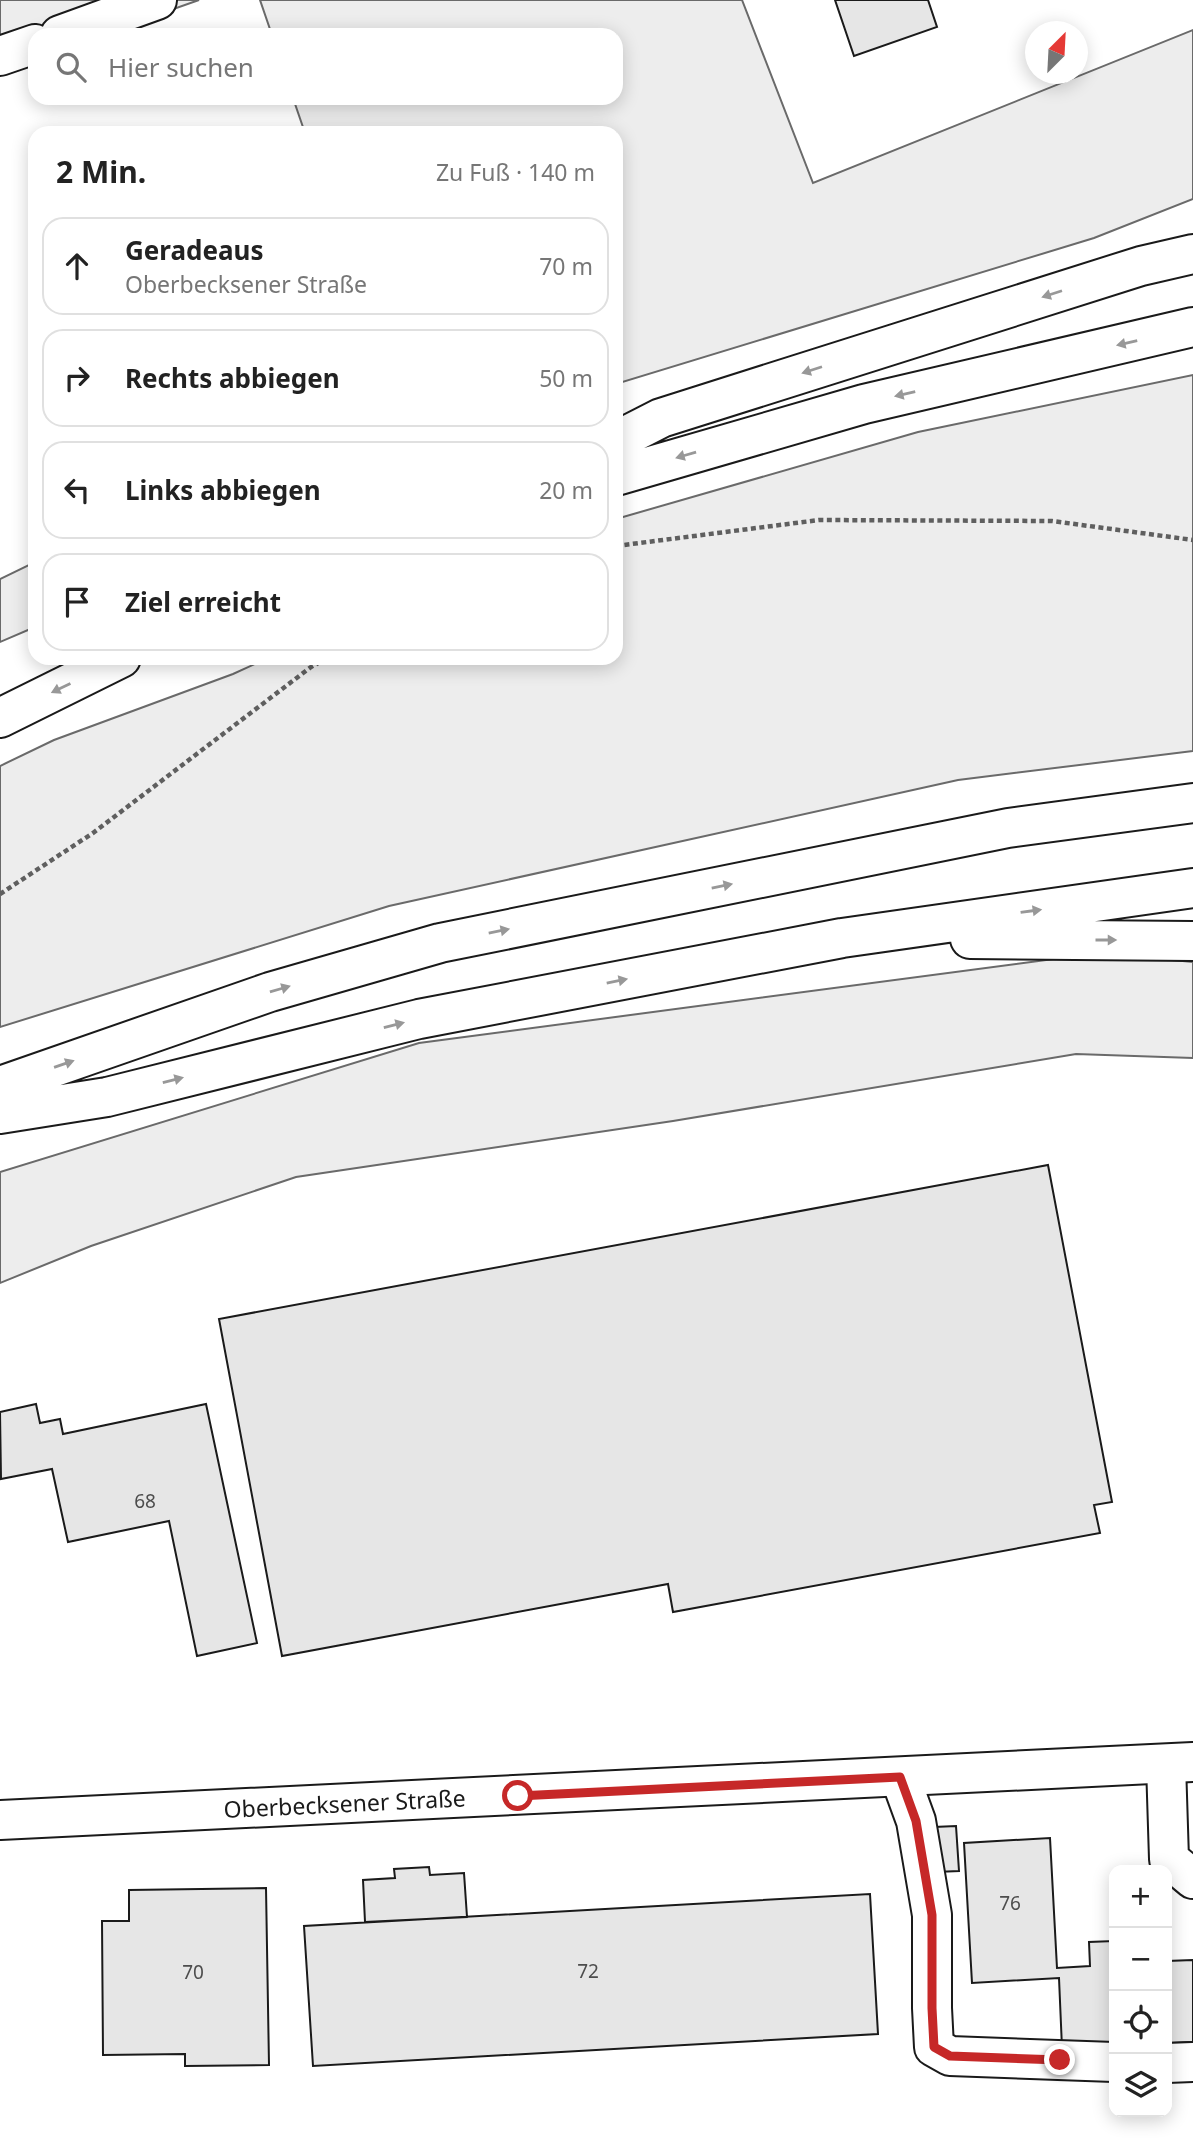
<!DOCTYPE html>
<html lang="de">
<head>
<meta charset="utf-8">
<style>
	body { margin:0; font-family:"Noto Sans",sans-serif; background:#f2f2f2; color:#222 }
	.controls { position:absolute; right:21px; bottom:21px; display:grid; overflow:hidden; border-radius:14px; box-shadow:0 4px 18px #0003 }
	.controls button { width:63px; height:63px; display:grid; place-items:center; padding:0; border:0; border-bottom:2px solid #e0e0e0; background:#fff; color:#222; font:35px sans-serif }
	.compass { position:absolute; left:1025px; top:21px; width:63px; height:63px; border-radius:50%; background:#fff; box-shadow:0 4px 18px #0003; rotate:24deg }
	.stop { position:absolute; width:21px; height:21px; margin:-16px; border:5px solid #c62828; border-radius:50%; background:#fff }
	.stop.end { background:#c62828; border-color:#fff; box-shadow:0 2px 7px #0008 }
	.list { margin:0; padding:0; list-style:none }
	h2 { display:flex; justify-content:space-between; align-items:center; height:91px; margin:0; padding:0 28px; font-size:30px }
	h2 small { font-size:23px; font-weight:400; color:#767676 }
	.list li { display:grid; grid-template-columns:46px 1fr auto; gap:21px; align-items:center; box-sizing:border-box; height:98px; margin:0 14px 14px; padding:0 14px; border:2px solid #e0e0e0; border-radius:21px }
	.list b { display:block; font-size:26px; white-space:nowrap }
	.list p { margin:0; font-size:23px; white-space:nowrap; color:#767676 }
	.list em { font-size:23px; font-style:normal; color:#767676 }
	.icon { flex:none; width:38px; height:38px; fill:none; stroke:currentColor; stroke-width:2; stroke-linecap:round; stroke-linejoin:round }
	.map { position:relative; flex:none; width:1193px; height:2138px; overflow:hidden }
	.search { position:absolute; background:#fff; box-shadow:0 4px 18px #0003; left:28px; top:28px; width:595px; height:77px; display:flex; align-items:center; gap:18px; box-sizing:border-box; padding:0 24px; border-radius:21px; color:#767676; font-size:26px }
	.panel { position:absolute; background:#fff; box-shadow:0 4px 18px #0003; left:28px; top:126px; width:595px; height:539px; border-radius:21px }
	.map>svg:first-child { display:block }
	.built { fill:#ededed; stroke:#6a6a6a; stroke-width:2 }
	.building { fill:#e6e6e6; stroke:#1a1a1a; stroke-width:2 }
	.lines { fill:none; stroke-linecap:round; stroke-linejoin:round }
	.minor-casing { stroke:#1a1a1a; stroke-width:42 }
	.highway-casing { stroke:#1a1a1a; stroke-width:42 }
	.path { stroke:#5f5f5f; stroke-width:4.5; stroke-dasharray:5 3.5; stroke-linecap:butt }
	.minor { stroke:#fff; stroke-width:38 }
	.highway { stroke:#fff; stroke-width:38 }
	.oneway { fill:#989898 }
	.route { stroke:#c62828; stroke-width:9 }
	.labels { text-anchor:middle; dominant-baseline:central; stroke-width:5; stroke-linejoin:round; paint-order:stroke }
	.number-label { font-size:19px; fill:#4d4d4d }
	.street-label { font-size:23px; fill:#1a1a1a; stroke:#fff }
</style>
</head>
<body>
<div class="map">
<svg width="1193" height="2138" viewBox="0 0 1193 2138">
	<rect width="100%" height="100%" fill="#fff"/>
	<path class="built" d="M0,0H199L0,70Z
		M260,0H742L813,183L1193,30V199L1094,238L616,384V133H305L293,98H616V35H272Z
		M1193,375V751L958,780L389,906L0,1027V766L54,740L233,674L268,658H616V519L918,432Z
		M35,562V627L0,642V579Z
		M1099,953L1193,962V1058L1076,1054L673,1121L296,1177L91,1246L0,1283V1172L419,1043Z"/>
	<path class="building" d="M835,0H928L937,27L854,56Z
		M1048,1165L1112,1502L1094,1505L1100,1533L673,1612L668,1584L282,1656L219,1319Z
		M36,1404L40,1423L60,1419L63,1434L206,1404L257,1643L197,1656L169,1521L68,1542L52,1469L1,1479L0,1412Z
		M956,1826L959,1871L936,1872L934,1827Z
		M1050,1838L1057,1968L1090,1966L1089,1942L1114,1941V2046L1062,2048L1059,1978L972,1983L964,1843Z
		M429,1867L430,1875L464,1873L467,1917L365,1922L363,1880L395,1878L394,1869Z
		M266,1888L269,2065L185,2066V2054L103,2055L102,1921H129V1890Z
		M870,1894L878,2034L313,2066L304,1926Z
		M1193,1960V2042L1167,2043V1961Z"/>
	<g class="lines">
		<defs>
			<g id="minor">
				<path d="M60,35L157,0"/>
				<path d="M0,56L35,44"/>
				<path d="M1166,1764L1169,1859L1193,1879"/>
				<path d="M900,1777L916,1821L932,1915V2008L934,2047L950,2056L1114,2062"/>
				<path id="s1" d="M0,1820L1193,1762"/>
				<path d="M1167,2063L1193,2062"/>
			</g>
			<path id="highway" d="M616,441L661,418L1141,266L1193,254
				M616,476L864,404L1193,327
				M0,718L121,658
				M970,939L1193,941
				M0,1086L270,992L440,943L1008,828L1193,803
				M0,1114L107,1097L419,1019L842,938L1193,888"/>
		</defs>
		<use href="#minor" class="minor-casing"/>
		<use href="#highway" class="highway-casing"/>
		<path class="path" d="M616,546L819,520L1052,521L1193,540
			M0,894L93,833L311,667L327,658"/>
		<use href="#minor" class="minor"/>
		<use href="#highway" class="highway"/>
	</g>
	<defs><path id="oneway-solid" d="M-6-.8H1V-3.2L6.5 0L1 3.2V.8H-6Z" transform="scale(1.75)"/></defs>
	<g class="oneway">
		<use href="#oneway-solid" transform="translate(1052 294) rotate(162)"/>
		<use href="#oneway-solid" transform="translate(1127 343) rotate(167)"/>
		<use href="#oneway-solid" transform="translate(812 370) rotate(162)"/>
		<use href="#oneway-solid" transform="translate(905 394) rotate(167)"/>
		<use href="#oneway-solid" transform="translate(686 455) rotate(164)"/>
		<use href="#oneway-solid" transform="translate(61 688) rotate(154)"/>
		<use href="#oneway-solid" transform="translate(722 886) rotate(-11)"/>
		<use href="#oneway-solid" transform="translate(1031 911) rotate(-8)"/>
		<use href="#oneway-solid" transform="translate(499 931) rotate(-11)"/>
		<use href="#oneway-solid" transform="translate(1106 940)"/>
		<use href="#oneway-solid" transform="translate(617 981) rotate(-11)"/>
		<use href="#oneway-solid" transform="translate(280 989) rotate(-16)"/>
		<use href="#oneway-solid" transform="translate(394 1025) rotate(-14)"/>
		<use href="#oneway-solid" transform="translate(64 1064) rotate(-19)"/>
		<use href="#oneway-solid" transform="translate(173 1080) rotate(-14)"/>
	</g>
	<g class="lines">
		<path class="route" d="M518,1796L900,1777L916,1821L932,1915V2008L934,2047L950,2056L1060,2060"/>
	</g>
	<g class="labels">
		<g class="number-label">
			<text x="145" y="1501">68</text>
			<text x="1010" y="1903">76</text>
			<text x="588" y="1971">72</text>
			<text x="193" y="1972">70</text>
		</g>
		<g class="street-label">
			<text stroke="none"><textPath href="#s1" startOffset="345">Oberbecksener Straße</textPath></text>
		</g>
	</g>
</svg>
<div class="controls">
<button>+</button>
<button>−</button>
<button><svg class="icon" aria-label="locate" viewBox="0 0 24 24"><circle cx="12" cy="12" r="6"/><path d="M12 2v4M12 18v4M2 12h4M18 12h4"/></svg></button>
<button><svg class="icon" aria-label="layers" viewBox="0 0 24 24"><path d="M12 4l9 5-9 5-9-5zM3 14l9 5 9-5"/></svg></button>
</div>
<svg class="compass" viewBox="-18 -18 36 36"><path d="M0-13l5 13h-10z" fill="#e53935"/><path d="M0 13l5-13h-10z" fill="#767676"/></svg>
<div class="stop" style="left:518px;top:1796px"></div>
<div class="stop end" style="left:1060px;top:2060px"></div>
<div class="search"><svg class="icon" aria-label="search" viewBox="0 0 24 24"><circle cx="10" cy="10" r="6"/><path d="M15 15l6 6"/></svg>Hier suchen</div>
<section class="panel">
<h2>2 Min.<small>Zu Fuß · 140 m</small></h2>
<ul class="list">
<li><svg class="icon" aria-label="ahead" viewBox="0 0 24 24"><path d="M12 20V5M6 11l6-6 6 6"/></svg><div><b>Geradeaus</b><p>Oberbecksener Straße</p></div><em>70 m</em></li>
<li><svg class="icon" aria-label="right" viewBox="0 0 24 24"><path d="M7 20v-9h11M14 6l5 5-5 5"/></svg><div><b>Rechts abbiegen</b></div><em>50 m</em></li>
<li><svg class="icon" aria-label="left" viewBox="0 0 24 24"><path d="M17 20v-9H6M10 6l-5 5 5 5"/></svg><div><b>Links abbiegen</b></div><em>20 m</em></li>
<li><svg class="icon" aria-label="arrive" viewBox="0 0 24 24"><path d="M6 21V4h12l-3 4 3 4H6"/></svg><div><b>Ziel erreicht</b></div></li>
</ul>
</section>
</div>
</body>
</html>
